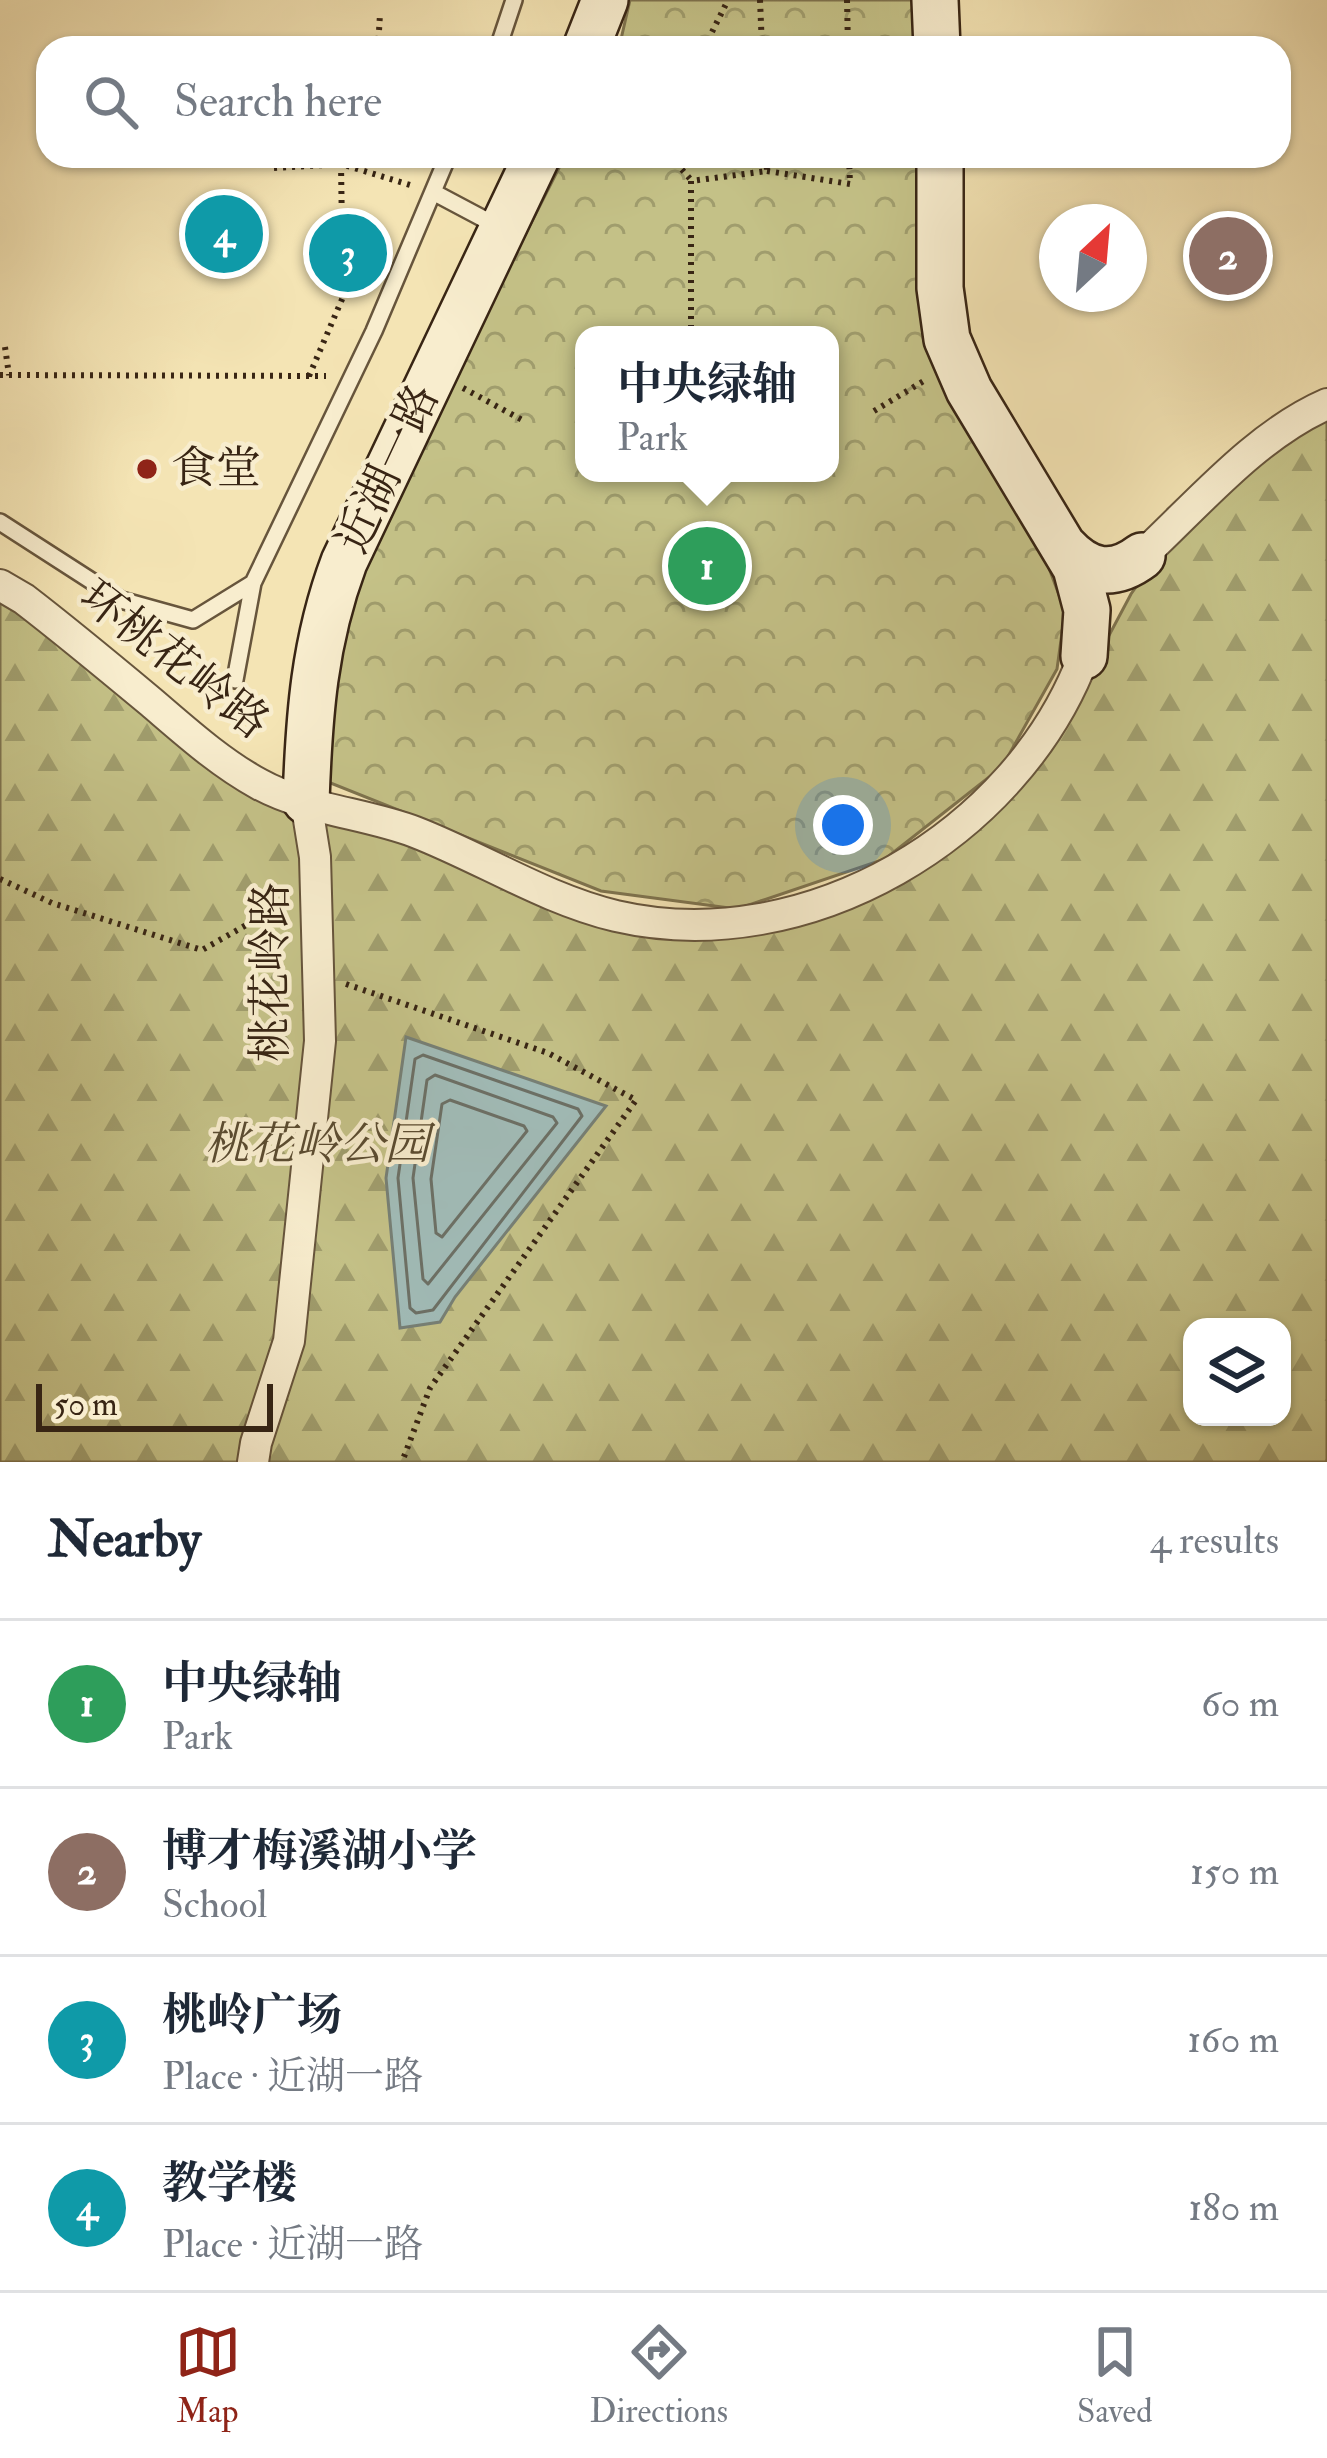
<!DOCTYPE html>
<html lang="en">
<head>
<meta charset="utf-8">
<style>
	body { margin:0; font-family:"IM FELL Double Pica","Noto Serif SC",serif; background:#f6f6f7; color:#1f2937 }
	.controls { position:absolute; right:36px; bottom:36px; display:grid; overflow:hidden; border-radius:24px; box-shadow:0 3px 9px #0004 }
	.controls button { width:108px; height:108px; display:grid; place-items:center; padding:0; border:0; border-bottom:3px solid #e0e1e3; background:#fff; color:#1f2937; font:60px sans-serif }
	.compass { position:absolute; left:1039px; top:204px; width:108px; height:108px; border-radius:50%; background:#fff; box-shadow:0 3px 9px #0004; rotate:26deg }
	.scale { position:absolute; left:36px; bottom:30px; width:237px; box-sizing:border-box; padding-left:12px; border:6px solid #382514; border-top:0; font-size:33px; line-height:42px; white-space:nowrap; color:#382514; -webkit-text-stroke:9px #f8edce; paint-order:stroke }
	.you { position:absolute; left:843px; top:825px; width:42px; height:42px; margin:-30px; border:9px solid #fff; border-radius:50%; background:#1a73e8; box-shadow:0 0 0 18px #1a73e833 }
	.badge { display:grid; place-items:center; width:78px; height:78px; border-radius:50%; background:#8f2418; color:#fff; font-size:39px; font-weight:700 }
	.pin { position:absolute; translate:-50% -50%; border:6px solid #fff; box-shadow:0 3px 12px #0006 }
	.popup { position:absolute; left:575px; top:326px; width:264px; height:156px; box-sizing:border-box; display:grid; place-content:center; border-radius:24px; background:#fff; filter:drop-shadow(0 3px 9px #0005); font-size:39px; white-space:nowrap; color:#747a83 }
	.popup b { font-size:45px; color:#1f2937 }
	.popup::after { content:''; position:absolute; left:50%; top:100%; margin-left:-24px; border:24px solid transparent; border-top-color:#fff }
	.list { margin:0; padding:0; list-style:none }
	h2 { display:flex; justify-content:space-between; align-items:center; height:156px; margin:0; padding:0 48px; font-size:51px }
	h2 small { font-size:39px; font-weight:400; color:#747a83 }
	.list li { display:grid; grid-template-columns:78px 1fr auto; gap:36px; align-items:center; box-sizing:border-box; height:168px; padding:0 48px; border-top:3px solid #e0e1e3 }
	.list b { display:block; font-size:45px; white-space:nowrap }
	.list p { margin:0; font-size:39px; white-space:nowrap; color:#747a83 }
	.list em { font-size:39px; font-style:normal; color:#747a83 }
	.icon { flex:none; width:66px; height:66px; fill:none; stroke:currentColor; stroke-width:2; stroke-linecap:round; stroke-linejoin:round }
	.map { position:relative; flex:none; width:1327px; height:1462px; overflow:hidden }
	.search { position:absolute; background:#fff; box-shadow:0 3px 9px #0004; left:36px; right:36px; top:36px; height:132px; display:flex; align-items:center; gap:30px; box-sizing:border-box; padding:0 42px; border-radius:36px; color:#747a83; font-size:45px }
	.sheet { height:828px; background:#fff }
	nav { display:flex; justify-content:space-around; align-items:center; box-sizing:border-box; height:168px; border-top:3px solid #e0e1e3; background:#fff; font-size:33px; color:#747a83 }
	nav a { display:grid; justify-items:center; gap:6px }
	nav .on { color:#8f2418 }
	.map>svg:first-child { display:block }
	.forest { fill:url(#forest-firs); stroke:#7e734e; stroke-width:3; fill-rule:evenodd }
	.park { fill:url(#park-crowns); stroke:#7e734e; stroke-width:3; fill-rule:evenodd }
	.water { fill:#a1bcb8; stroke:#778076; stroke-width:3 }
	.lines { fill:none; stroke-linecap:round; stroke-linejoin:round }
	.shore { stroke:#6c7066; stroke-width:3 }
	.lane-casing { stroke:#67553c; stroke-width:20 }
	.street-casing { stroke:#67553c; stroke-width:34 }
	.secondary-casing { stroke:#382514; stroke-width:50 }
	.path { stroke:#382514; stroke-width:6; stroke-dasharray:3 6; stroke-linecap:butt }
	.lane { stroke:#f8edce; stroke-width:15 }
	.street { stroke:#f8edce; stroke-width:30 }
	.secondary { stroke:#f8edce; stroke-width:45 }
	.poi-dot { fill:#8f2418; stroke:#f8edce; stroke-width:4.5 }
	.labels { text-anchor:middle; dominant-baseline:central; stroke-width:9; stroke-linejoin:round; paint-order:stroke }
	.poi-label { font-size:45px; fill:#382514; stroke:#f8edce; text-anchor:start }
	.street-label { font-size:45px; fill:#382514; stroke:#f8edce }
	.park-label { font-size:45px; font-style:italic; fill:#5b4c31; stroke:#f8edce }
</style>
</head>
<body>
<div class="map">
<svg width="1327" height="1462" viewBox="0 0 1327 1462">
	<defs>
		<pattern id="forest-firs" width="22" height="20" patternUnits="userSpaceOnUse" patternTransform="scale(3)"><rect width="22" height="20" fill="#c4c187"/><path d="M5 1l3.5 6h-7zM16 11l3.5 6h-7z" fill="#a09d6d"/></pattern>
		<pattern id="park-crowns" width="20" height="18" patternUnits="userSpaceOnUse" patternTransform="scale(3)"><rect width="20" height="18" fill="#c4c187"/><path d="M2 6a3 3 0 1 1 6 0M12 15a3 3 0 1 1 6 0" fill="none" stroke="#a09d6d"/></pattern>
	</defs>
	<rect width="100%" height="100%" fill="#f4e4b4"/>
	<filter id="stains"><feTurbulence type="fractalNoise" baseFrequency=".00167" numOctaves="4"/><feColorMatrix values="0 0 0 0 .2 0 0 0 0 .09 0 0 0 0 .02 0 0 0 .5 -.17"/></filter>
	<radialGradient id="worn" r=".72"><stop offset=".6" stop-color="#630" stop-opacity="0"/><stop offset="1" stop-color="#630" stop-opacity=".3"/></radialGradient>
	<path class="forest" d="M1327,416V1462H0V596L158,720L382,832L642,931L849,903L1055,737L1131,594L1159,555L1278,446ZM1192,1327H1282V1417H1192Z"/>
	<path class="park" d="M630,0H919L920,48H619Z
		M565,156H922L924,233L1065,611L1057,669L1002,767L885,859L737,909L601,891L328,782L342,618L432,419ZM584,335H830V473H584Z"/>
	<path class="water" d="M406,1037L606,1106L455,1297L440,1322L400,1328L386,1178Z"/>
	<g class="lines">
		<path class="shore" d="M423,1055L578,1109L582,1116L433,1310L416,1313L410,1308L398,1178L415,1059Z
			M435,1075L553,1117L557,1123L428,1284L423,1279L413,1178L427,1080Z
			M450,1100L524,1126L527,1131L442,1237L436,1233L431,1179L442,1104Z"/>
		<defs>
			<path id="lane" d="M498,48L514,0
				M433,192L499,227
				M0,522L121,600L193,620L253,583L374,331L448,156
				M235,680L253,583"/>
			<path id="street" d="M1142,556C1198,504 1256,435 1327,404
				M0,585L24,599C67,632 109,667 151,702C185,731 219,762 259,784C306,810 365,813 415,832C482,858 545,899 616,916C806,960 1017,835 1084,656
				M253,1462L256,1443L289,1341L320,1041L315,857L306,801"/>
			<path id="secondary" d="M935,0L937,48
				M586,48L605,0
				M940,156V288L947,339L969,390L1076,568L1087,610L1084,656
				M1064,547C1088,573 1113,578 1142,556
				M306,801C309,716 314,642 344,562L537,156"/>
		</defs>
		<use href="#lane" class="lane-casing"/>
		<use href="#street" class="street-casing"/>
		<use href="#secondary" class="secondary-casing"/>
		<path class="path" d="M760,0L762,48
			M847,0L848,48
			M378,48L380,14
			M704,48L728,0
			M670,156L691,180
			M274,168L341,164L353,156
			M767,171L850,184L849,156
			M691,328V181L767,171L766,156
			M5,347L9,375
			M0,375L326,376
			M309,376L343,297L341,164L410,185
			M463,388L526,422
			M874,411L927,379
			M0,879L52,903L202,950L287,902
			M346,984L548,1053L636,1100L430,1388L402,1462"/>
		<use href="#lane" class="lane"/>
		<use href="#street" class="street"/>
		<use href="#secondary" class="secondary"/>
	</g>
	<circle class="poi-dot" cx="147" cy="469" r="12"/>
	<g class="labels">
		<g class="poi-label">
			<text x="171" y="469">食堂</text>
		</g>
		<g class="street-label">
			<text transform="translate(388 469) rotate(-65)">近湖一路</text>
			<text transform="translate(174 660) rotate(38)">环桃花岭路</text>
			<text transform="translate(271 972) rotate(-90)">桃花岭路</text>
		</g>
		<g class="park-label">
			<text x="317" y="1145">桃花岭公园</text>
		</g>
	</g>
	<rect width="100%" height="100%" filter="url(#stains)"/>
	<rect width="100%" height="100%" fill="url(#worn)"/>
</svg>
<div class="controls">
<button><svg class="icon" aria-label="layers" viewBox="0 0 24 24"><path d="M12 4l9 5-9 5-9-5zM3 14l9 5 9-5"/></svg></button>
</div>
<svg class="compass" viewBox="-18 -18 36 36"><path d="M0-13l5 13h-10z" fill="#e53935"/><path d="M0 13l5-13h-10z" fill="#747a83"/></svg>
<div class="scale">50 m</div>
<div class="you"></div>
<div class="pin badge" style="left:707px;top:566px;background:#2e9e5b">1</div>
<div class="popup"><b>中央绿轴</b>Park</div>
<div class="pin badge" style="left:1228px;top:256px;background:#8d6e63">2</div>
<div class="pin badge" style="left:348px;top:253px;background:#0f9aa8">3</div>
<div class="pin badge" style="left:224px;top:234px;background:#0f9aa8">4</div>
<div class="search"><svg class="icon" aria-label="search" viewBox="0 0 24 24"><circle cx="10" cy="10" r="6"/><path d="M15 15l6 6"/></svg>Search here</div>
</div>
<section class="sheet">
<h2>Nearby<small>4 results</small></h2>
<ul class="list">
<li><span class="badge" style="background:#2e9e5b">1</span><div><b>中央绿轴</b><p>Park</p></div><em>60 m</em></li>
<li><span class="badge" style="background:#8d6e63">2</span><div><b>博才梅溪湖小学</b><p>School</p></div><em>150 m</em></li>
<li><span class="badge" style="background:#0f9aa8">3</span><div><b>桃岭广场</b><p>Place · 近湖一路</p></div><em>160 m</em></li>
<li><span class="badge" style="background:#0f9aa8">4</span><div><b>教学楼</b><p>Place · 近湖一路</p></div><em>180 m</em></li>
</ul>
</section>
<nav>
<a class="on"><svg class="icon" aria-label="map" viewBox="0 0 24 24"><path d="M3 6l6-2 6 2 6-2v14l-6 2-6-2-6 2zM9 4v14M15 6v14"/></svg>Map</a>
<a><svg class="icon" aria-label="directions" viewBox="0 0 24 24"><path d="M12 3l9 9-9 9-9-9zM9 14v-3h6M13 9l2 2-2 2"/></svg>Directions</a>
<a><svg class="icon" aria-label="saved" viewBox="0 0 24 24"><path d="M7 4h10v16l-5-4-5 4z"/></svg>Saved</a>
</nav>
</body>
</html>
